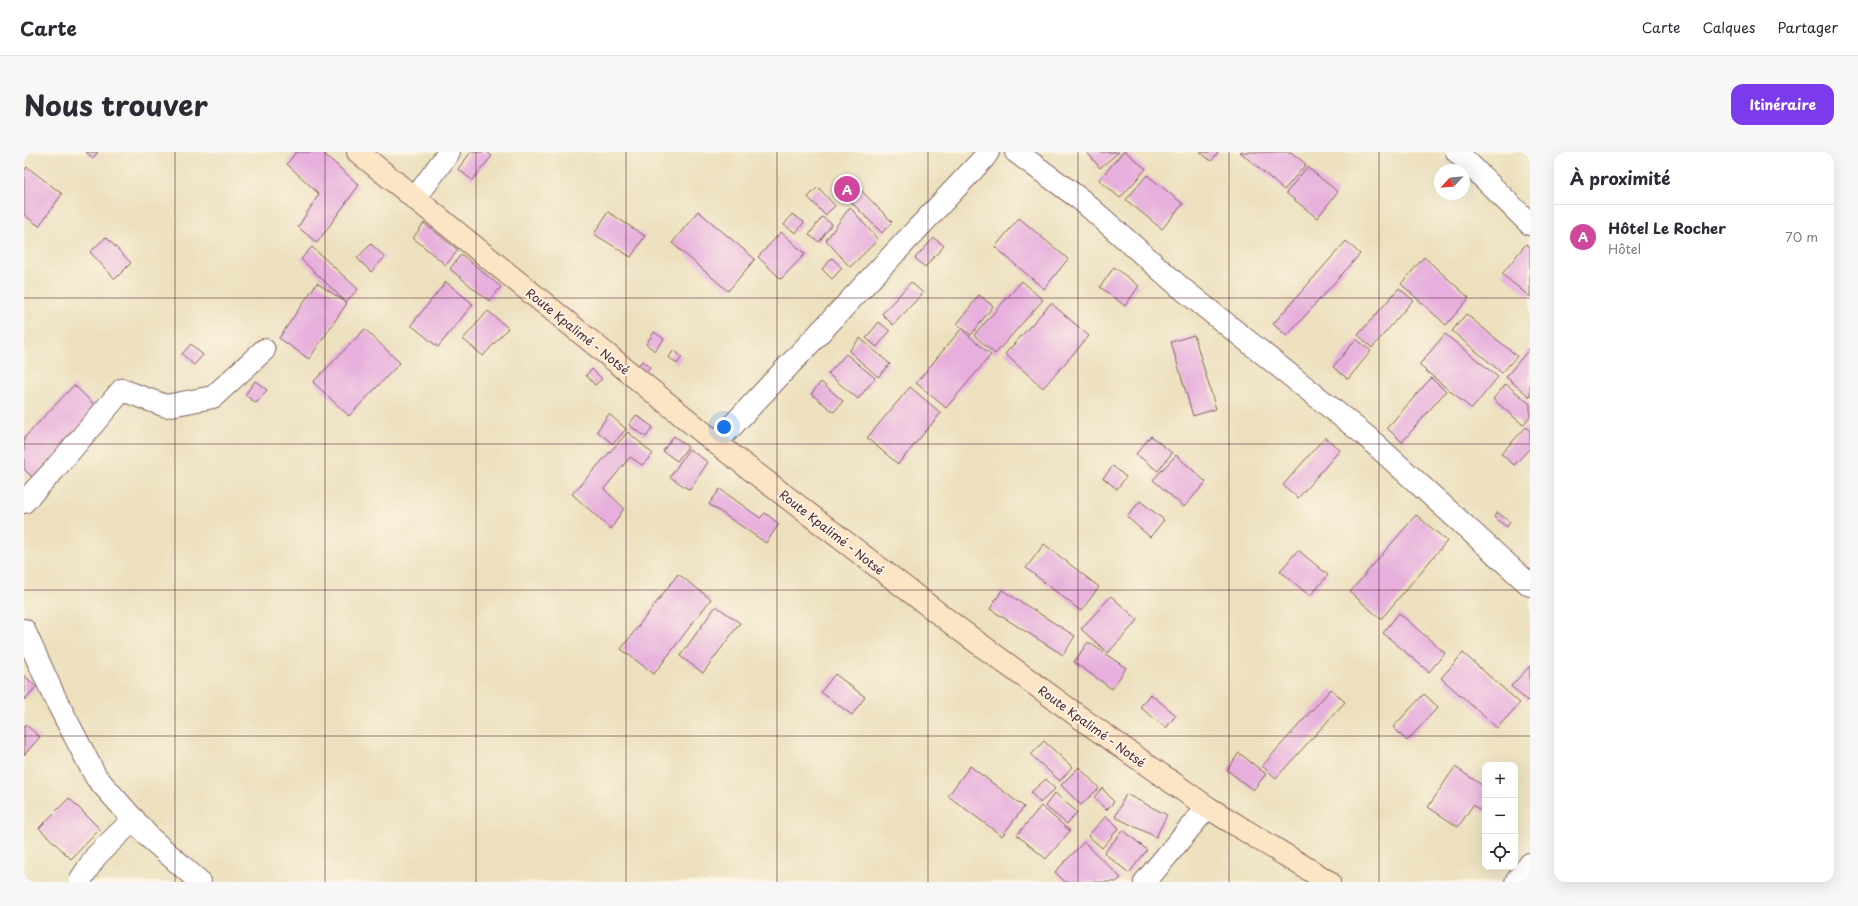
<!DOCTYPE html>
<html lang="fr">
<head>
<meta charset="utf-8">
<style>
	body { margin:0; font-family:"Playpen Sans",sans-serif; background:#f7f7f7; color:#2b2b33 }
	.controls { position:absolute; right:12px; bottom:12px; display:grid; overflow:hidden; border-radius:8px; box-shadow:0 4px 16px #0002 }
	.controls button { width:36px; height:36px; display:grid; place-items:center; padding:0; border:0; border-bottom:1px solid #e1e1e2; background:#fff; color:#2b2b33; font:20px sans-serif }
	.compass { position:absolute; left:1410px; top:12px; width:36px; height:36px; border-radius:50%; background:#fff; box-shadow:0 4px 16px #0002; rotate:244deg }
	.you { position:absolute; left:700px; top:275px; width:14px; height:14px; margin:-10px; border:3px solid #fff; border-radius:50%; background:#1a73e8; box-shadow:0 0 0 6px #1a73e833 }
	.badge { display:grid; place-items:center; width:26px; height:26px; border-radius:50%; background:#7c3aed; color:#fff; font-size:13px; font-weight:700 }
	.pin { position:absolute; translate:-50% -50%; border:2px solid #fff; box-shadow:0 1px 4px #0006 }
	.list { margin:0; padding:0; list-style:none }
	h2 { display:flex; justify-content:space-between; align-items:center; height:52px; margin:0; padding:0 16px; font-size:17px }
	h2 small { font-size:13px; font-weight:400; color:#7c7c81 }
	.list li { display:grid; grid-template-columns:26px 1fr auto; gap:12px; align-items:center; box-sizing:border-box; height:64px; padding:0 16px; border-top:1px solid #e1e1e2 }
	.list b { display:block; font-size:15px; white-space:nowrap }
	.list p { margin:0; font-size:13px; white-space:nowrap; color:#7c7c81 }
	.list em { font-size:13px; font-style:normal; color:#7c7c81 }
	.icon { flex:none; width:22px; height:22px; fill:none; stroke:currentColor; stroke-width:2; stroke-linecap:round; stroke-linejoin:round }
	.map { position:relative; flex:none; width:1506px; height:730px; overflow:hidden; border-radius:12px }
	header { display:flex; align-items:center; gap:24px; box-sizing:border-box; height:56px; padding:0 20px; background:#fff; border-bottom:1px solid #e1e1e2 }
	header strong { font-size:19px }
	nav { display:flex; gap:22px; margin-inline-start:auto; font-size:14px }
	.intro { display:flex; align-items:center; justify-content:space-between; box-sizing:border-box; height:96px; padding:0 24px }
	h1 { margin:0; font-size:28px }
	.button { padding:10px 18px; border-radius:12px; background:#7c3aed; color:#fff; font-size:14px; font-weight:700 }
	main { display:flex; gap:24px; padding:0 24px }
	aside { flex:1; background:#fff; border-radius:12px; box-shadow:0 4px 16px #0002 }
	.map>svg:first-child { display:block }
	.building { fill:#e7afdd }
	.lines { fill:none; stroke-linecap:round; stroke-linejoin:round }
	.minor-casing { stroke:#83635e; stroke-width:24 }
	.secondary-casing { stroke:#83635e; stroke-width:24 }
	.minor { stroke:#fff; stroke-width:22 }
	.secondary { stroke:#fce5c4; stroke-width:22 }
	.grid { fill:none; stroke:#4a1f2b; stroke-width:1; stroke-opacity:0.55 }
	.labels { text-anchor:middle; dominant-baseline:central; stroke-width:4; stroke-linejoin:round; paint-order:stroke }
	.street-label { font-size:12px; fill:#4a1f2b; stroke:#fcf5e5 }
</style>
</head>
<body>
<header>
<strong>Carte</strong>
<nav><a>Carte</a><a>Calques</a><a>Partager</a></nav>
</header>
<div class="intro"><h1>Nous trouver</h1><a class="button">Itinéraire</a></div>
<main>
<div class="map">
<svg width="1506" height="730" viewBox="0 0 1506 730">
	<rect width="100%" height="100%" fill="#fcf5e5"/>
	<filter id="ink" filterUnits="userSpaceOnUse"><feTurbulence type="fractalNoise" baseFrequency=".025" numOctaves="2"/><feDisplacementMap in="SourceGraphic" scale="8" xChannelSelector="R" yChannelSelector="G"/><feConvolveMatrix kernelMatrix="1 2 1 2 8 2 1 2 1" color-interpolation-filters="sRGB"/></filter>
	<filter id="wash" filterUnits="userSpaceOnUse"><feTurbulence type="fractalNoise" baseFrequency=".012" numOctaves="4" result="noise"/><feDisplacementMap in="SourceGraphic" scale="16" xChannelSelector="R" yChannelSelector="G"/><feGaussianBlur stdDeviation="0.9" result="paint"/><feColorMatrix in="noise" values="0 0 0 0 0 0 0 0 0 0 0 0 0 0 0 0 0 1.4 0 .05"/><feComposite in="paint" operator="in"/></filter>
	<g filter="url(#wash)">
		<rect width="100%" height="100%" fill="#ece0be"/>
		<g id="blocks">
			<path class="building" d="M62,0H74L69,6Z
				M272,0H298L335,33L293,91L274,75L295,42L263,12Z
				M447,0H463L468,4L448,28L434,17Z
				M1063,0H1095L1076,16Z
				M1099,0H1102L1122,17L1096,46L1075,28Z
				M1176,0H1195L1187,9Z
				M1216,0H1267L1282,12L1260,38Z
				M3,15L38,42L15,74L0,63V19Z
				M1283,15L1314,40L1293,66L1262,41Z
				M1123,23L1159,52L1138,77L1102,48Z
				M829,30L868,70L858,81L818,41Z
				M794,35L811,54L801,63L784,45Z
				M826,55L854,88L826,115L802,88Z
				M674,59L731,107L704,139L648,91Z
				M584,60L621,84L607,105L570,82Z
				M768,62L780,70L772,81L760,73Z
				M798,65L808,72L795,90L785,83Z
				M995,66L1044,107L1020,137L971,95Z
				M400,71L434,98L422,113L389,86Z
				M757,80L781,102L757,127L734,105Z
				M82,85L107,111L91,127L66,100Z
				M910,86L920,94L901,115L891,106Z
				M1322,89L1336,102L1263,184L1249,172Z
				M347,92L361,105L347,120L333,106Z
				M1502,92L1506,95V145L1478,122Z
				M288,95L334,137L322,150L277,107Z
				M437,102L477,135L465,149L426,117Z
				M1400,105L1445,146L1422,173L1377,132Z
				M808,106L818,116L808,127L798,117Z
				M1090,115L1115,134L1101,154L1076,135Z
				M998,129L1019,148L971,202L950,183Z
				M422,130L449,152L414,195L387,173Z
				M887,130L899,141L869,173L858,162Z
				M293,131L323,151L285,207L255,186Z
				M1375,136L1389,148L1348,196L1334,183Z
				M955,143L969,154L947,183L933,172Z
				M1027,151L1065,184L1019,236L981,202Z
				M464,159L484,176L459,204L439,187Z
				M1442,162L1493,204L1478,221L1428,179Z
				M855,170L866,179L853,195L842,186Z
				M341,177L376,211L325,264L289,230Z
				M937,177L967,203L922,256L892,231Z
				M630,180L640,187L631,199L622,192Z
				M1421,182L1474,225L1448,257L1395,213Z
				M1170,183L1192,257L1169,264L1147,190Z
				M836,186L866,212L854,225L825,199Z
				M1332,187L1347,199L1324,227L1309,215Z
				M167,192L179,203L170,213L158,202Z
				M1506,196V245L1482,225Z
				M650,198L658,205L653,212L645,205Z
				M822,202L851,226L834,247L804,222Z
				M618,209L626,215L620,222L612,216Z
				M568,217L578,227L571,233L562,223Z
				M1407,226L1422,239L1378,290L1363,276Z
				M231,229L243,238L232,251L221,243Z
				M797,230L819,249L810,260L787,242Z
				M1482,232L1506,252V264L1499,273L1469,247Z
				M50,233L75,257L9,326L0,317V286Z
				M886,235L917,261L874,312L843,286Z
				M585,262L602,277L589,292L573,279Z
				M612,263L629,275L622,285L605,273Z
				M1502,275L1506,279V296L1490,313L1477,302Z
				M604,280L629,302L618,313L606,305L580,337L600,356L587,377L548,342Z
				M650,284L664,295L653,309L639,299Z
				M1127,284L1148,301L1134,319L1112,302Z
				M1301,285L1316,298L1274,346L1259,333Z
				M665,297L684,310L666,338L646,325Z
				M1152,303L1182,330L1160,355L1129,328Z
				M1089,314L1102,325L1093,337L1079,326Z
				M696,337L736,366L741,361L755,372L742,391L685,352Z
				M1116,349L1140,368L1126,385L1103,365Z
				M1473,360L1486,370L1483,375L1470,365Z
				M1392,363L1423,389L1357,467L1326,440Z
				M1020,392L1075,435L1057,459L1002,416Z
				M1274,398L1304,423L1286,444L1256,419Z
				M654,422L687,447L630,522L597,497Z
				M978,438L1051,484L1039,503L966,457Z
				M1087,444L1114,468L1084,501L1057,477Z
				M692,454L716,471L679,521L656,504Z
				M1375,461L1421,501L1405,520L1359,481Z
				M1064,490L1102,516L1088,537L1050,510Z
				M1439,501L1496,551L1473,576L1417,526Z
				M1506,514V545L1503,549L1487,534Z
				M811,522L841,545L828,563L797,540Z
				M0,523L12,535L0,548Z
				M1307,537L1321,550L1252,626L1238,614Z
				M1126,542L1152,563L1142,576L1116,555Z
				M1400,542L1414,555L1383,589L1369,575Z
				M2,573L16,585L0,603V575Z
				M1020,589L1048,615L1036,629L1007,603Z
				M1215,601L1242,622L1229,638L1203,618Z
				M946,614L1000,655L978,684L924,644Z
				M1055,615L1075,636L1057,653L1037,633Z
				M1431,615L1461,635V662L1449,653L1434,675L1404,655Z
				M1022,627L1031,637L1016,651L1007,640Z
				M1078,636L1090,650L1082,658L1070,645Z
				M1031,641L1053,660L1043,672L1021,654Z
				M1102,642L1143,663L1132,685L1091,665Z
				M45,646L76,677L47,707L15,676Z
				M1017,654L1046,679L1022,707L993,683Z
				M1082,664L1095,676L1078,696L1064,684Z
				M1099,678L1123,698L1105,721L1080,701Z
				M1060,690L1097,726L1092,730H1041L1031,720Z"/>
		</g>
	</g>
	<g filter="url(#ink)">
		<use href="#blocks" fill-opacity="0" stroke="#83635e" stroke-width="1"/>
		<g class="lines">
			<defs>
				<path id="minor" d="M992,0L1056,47L1156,135L1342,284L1506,433
					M1433,0L1506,72
					M391,47L425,0
					M692,291L959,7L964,0
					M0,350L29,319L98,238L142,254L189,245L240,198
					M0,478L31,546L72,625L126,686L176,730
					M57,730V727L72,704L110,667
					M1121,730L1183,655
					M1492,730L1506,712"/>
				<path id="secondary" d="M334,0L692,291L935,477L1065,572L1183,655L1305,730"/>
			</defs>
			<use href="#minor" class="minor-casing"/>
			<use href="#secondary" class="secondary-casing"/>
			<use href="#minor" class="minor"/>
			<use href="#secondary" class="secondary"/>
		</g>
	</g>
	<path class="grid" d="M151,0V730M301,0V730M452,0V730M602,0V730M753,0V730M904,0V730M1054,0V730M1205,0V730M1355,0V730M0,146H1506M0,292H1506M0,438H1506M0,584H1506"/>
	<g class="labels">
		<g class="street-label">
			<text transform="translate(554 179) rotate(39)">Route Kpalimé - Notsé</text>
			<text transform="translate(808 380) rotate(38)">Route Kpalimé - Notsé</text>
			<text transform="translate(1068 574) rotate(36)">Route Kpalimé - Notsé</text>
		</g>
	</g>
</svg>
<div class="controls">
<button>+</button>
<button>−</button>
<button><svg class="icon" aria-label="locate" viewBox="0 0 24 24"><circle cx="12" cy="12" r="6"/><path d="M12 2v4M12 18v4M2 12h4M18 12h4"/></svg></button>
</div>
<svg class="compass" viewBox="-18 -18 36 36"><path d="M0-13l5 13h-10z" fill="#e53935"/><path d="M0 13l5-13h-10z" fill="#7c7c81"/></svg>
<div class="you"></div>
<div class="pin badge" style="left:823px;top:37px;background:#d1479c">A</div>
</div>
<aside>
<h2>À proximité<small></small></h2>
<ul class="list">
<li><span class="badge" style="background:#d1479c">A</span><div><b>Hôtel Le Rocher</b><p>Hôtel</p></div><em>70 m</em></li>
</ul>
</aside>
</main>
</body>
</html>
